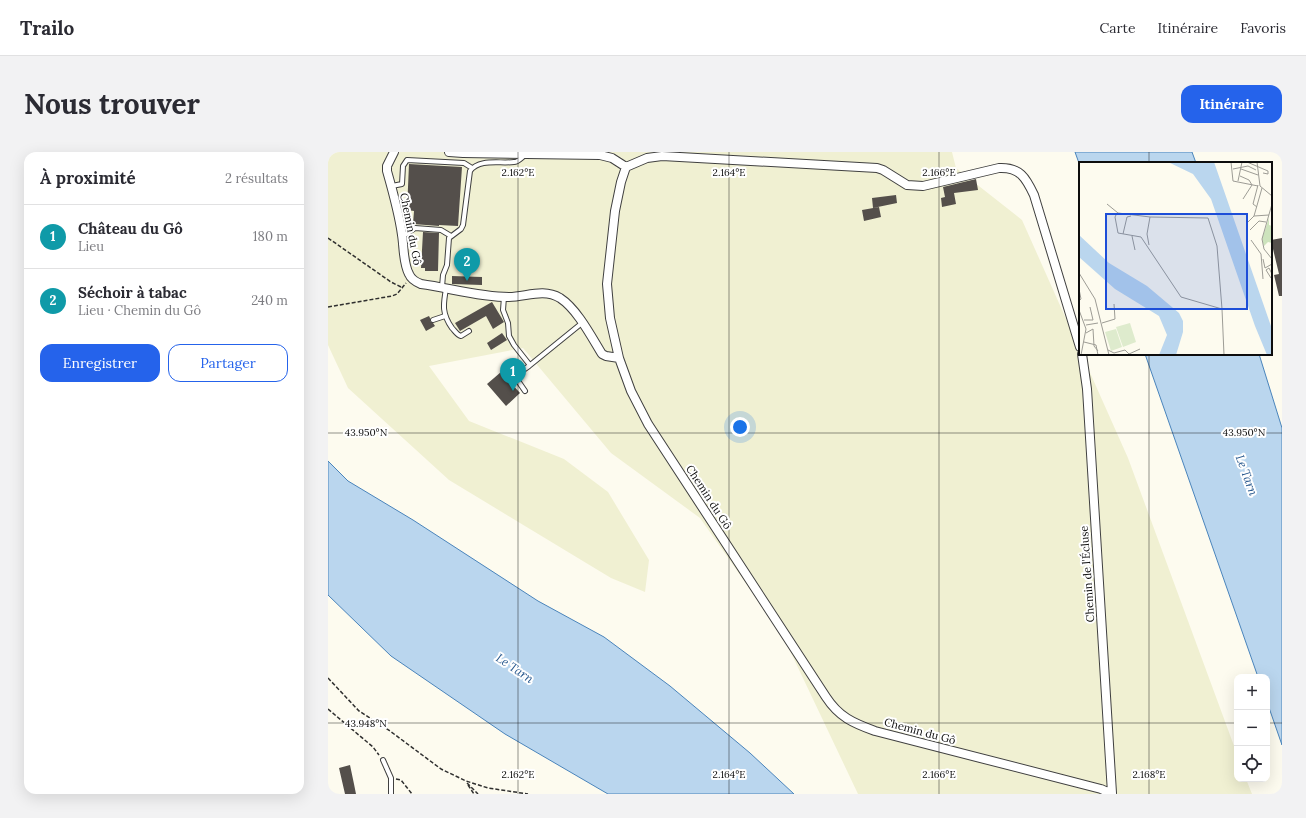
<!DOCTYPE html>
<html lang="fr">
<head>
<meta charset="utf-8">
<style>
	body { margin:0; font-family:Lora,serif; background:#f2f2f3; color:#2b2b33 }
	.controls { position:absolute; right:12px; bottom:12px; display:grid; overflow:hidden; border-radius:8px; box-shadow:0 4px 16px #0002 }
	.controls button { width:36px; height:36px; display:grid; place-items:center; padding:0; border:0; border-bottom:1px solid #e1e1e2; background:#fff; color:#2b2b33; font:20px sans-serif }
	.you { position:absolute; left:412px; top:275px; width:14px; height:14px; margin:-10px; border:3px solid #fff; border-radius:50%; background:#1a73e8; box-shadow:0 0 0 6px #1a73e833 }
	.badge { display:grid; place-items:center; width:26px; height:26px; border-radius:50%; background:#2563eb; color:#fff; font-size:13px; font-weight:700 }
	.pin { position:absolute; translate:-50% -33px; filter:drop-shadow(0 1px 2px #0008) }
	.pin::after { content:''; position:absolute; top:21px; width:14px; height:12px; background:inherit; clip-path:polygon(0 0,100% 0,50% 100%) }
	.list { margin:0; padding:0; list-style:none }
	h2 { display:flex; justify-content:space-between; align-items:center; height:52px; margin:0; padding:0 16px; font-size:17px }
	h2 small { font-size:13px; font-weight:400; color:#7c7c81 }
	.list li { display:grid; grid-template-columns:26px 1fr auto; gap:12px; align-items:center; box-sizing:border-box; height:64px; padding:0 16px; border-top:1px solid #e1e1e2 }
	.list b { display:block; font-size:15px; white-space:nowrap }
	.list p { margin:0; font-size:13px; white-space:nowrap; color:#7c7c81 }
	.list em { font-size:13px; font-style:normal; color:#7c7c81 }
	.actions { display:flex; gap:8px; padding:12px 16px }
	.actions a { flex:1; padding:9px 0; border:1px solid #2563eb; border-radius:12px; text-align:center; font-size:14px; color:#2563eb }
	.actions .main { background:#2563eb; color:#fff }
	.icon { flex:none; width:22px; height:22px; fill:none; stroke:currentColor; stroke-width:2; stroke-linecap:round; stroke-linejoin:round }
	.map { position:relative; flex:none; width:954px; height:642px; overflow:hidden; border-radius:12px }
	header { display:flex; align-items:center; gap:24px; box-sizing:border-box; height:56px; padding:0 20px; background:#fff; border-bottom:1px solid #e1e1e2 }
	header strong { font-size:19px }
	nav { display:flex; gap:22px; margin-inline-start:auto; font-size:14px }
	.intro { display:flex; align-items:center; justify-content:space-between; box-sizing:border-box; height:96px; padding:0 24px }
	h1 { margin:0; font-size:28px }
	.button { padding:10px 18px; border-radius:12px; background:#2563eb; color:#fff; font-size:14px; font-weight:700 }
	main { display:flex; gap:24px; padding:0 24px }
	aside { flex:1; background:#fff; border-radius:12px; box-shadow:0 4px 16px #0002 }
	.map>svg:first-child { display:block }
	.farmland { fill:#f0f0d2 }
	.water { fill:#bad6ee; stroke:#4a84bb }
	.building { fill:#544f4b }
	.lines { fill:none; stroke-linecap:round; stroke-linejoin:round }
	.lane-casing { stroke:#404040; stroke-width:6 }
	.street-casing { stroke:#404040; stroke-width:10 }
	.path { stroke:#2f2f2f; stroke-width:1.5; stroke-dasharray:4 2; stroke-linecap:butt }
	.lane { stroke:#fff; stroke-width:4 }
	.street { stroke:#fff; stroke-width:8 }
	.ticks { fill:none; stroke:#0d0d0d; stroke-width:1; stroke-opacity:0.45 }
	.labels { text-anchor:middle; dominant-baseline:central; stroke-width:4; stroke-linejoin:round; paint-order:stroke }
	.street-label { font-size:11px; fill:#0d0d0d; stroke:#fff }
	.water-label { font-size:12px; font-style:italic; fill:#27588e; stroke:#fff }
	.inset-road { fill:none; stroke:#9d9c95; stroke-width:1 }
	.view { fill:#1d4ed8; fill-opacity:0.15; stroke:#1d4ed8; stroke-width:2 }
	.inset-edge { fill:none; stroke:#0d0d0d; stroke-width:2 }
	.ticks-label { font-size:10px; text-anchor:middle; fill:#0d0d0d; stroke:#fff; stroke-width:4; stroke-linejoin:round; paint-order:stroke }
</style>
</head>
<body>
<header>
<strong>Trailo</strong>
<nav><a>Carte</a><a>Itinéraire</a><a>Favoris</a></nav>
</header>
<div class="intro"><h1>Nous trouver</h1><a class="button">Itinéraire</a></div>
<main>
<aside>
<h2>À proximité<small>2 résultats</small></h2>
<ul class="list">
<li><span class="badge" style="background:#0f9aa8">1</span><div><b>Château du Gô</b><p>Lieu</p></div><em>180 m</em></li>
<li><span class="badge" style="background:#0f9aa8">2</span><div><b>Séchoir à tabac</b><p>Lieu · Chemin du Gô</p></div><em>240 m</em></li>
</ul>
<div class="actions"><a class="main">Enregistrer</a><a>Partager</a></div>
</aside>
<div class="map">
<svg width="954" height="642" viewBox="0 0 954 642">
	<rect width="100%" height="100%" fill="#fdfbef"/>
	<path class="farmland" d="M0,0H624L628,16L694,68L800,306L909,602V627H918L924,642H530L455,484L372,366L283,301L195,196L101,214L141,269L236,307L280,340L321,408L317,440L283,426L121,328L20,236L0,193Z"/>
	<path class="water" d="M747,0H864L868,11H752V14Z
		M817,202H931L954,276V593L939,550V525H930Z
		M0,309L20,329L85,368L210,449L276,485L342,534L422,601L466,642H280L177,582L63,504L0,443Z"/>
	<path class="building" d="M81,12L134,15L130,74L111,73V74L85,72L86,59L79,58Z
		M648,27L650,38L626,41L628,52L614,55L613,46L617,45L615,35Z
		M568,43L569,51L545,56L544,46Z
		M551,55L553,65L536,69L534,58Z
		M95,80L111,81L110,119H97V116H93Z
		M954,86V144H951L946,123L951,122L945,97L943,98V88Z
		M124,124L154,125V133L124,132Z
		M164,150L176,170L165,177L158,164L132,179L127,171Z
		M101,164L102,166V169L105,171L107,174L98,179L92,168Z
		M174,181L179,188L163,198L159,191Z
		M173,220L192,241L178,254L159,232Z
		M22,613L26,632L28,642H17L11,616Z"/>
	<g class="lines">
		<defs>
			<path id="lane" d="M64,34L74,32L75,14L79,8L136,11L144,16
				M75,84L87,76L113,78L123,84
				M114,135L115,123L119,113L121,86L133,77L135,73L142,19C152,6 172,12 186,10C190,10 193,6 197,3
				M118,137C115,153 114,162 124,176C127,179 129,183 133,184L141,179
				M176,145L175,158L180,171L181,184L186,193L201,212V214L191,221L188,226L197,239
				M105,168L117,164
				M201,214L254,171
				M55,608L63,626V642"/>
			<path id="street" d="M66,0L59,14V19C65,40 71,61 74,83C76,95 75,111 81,122C83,127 88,130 93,132C122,136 151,145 181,145C198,145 215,136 232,146C249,157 263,184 274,202L278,204L291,206L303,239L320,272L498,545C511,565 525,571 547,579L773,637L784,642
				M121,0L135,1L272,3L284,6L298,15
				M754,202L759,237L784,641
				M291,206L282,166L279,132L287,59L293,30L298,15L319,6L334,4L549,16L555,18L579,33L595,34L671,16C692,15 698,26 706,43L752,195"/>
		</defs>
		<use href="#lane" class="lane-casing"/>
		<use href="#street" class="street-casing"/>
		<path class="path" d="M0,86L63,130L75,136
			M0,155L64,144L69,142L78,131
			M0,526L31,559L62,579L113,617L138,629L160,636L200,642
			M0,557L45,595L51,603
			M68,627L73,628L84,642
			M139,631L150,642
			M140,633L146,642"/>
		<use href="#lane" class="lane"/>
		<use href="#street" class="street"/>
	</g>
	<path class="ticks" d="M190,0V642M401,0V642M611,0V642M821,0V11M821,202V642M0,281H954M0,571H909M939,571H954"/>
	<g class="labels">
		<g class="street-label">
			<text transform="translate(83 77) rotate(79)">Chemin du Gô</text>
			<text transform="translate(381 345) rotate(57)">Chemin du Gô</text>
			<text transform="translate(759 422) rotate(-94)">Chemin de l'Écluse</text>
			<text transform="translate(592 579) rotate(15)">Chemin du Gô</text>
		</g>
		<g class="water-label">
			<text transform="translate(919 323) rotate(70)">Le Tarn</text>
			<text transform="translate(187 516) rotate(34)">Le Tarn</text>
		</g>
	</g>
	<g transform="translate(751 10)">
		<rect width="193" height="193" fill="#fdfbef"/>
		<path d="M190,56V63L193,64V81L189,80L185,84L183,77Z" fill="#cde3bd"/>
		<path d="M51,161L57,180L44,185L37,165ZM37,167L43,185L32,189L26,170Z" fill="#deebcd"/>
		<path d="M89,0H135L193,167V193H188L176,164L132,37L114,12ZM0,73L30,101L68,124L100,151L104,159V170L97,193H80L88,173L80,154L36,127L0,95Z" fill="#bad6ee"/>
		<path class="inset-road" d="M152,0L154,19L179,24M168,0L189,9V12L184,11M178,0L181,24L193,34M154,7L169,4L177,8M162,7L179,13M161,14L170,18L173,23M159,19L163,0M164,37L173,23M28,42L39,51L71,55M193,42L183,77L185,87L193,97M178,45L174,42L179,23M38,51L36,55L39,71L62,75L102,135L143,147L145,193M175,54L190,53M169,60L175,54L183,26M171,68L180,59L187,60M44,72L48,55L52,54M53,74L56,88M172,78L182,92M70,83L68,72L71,55L129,56L138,84L143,147M182,92L184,117M184,97L186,106L193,102M0,111L16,137L30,193M192,116L187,108L190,106L193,112M0,127L2,137L0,139M0,148L7,167L2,193M5,158H14L11,145M23,161L36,157L35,142M7,163L19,161M7,171L14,167L15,184L19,189M5,180L17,183L19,193M29,188L35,191L46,188L51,193M50,192L61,187"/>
		<path class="view" d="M27,52H168V147H27Z"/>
		<rect width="193" height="193" class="inset-edge"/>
	</g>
	<g class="ticks-label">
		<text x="190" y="24">2.162°E</text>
		<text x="401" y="24">2.164°E</text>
		<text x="611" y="24">2.166°E</text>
		<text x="38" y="284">43.950°N</text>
		<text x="916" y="284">43.950°N</text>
		<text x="38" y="575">43.948°N</text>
		<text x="190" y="626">2.162°E</text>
		<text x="401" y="626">2.164°E</text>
		<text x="611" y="626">2.166°E</text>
		<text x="821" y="626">2.168°E</text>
	</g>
</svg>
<div class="controls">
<button>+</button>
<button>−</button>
<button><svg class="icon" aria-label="locate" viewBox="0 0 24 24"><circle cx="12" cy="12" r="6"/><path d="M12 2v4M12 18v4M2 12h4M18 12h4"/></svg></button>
</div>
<div class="you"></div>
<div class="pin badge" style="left:185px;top:239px;background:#0f9aa8">1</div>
<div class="pin badge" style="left:139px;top:129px;background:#0f9aa8">2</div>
</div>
</main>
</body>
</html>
